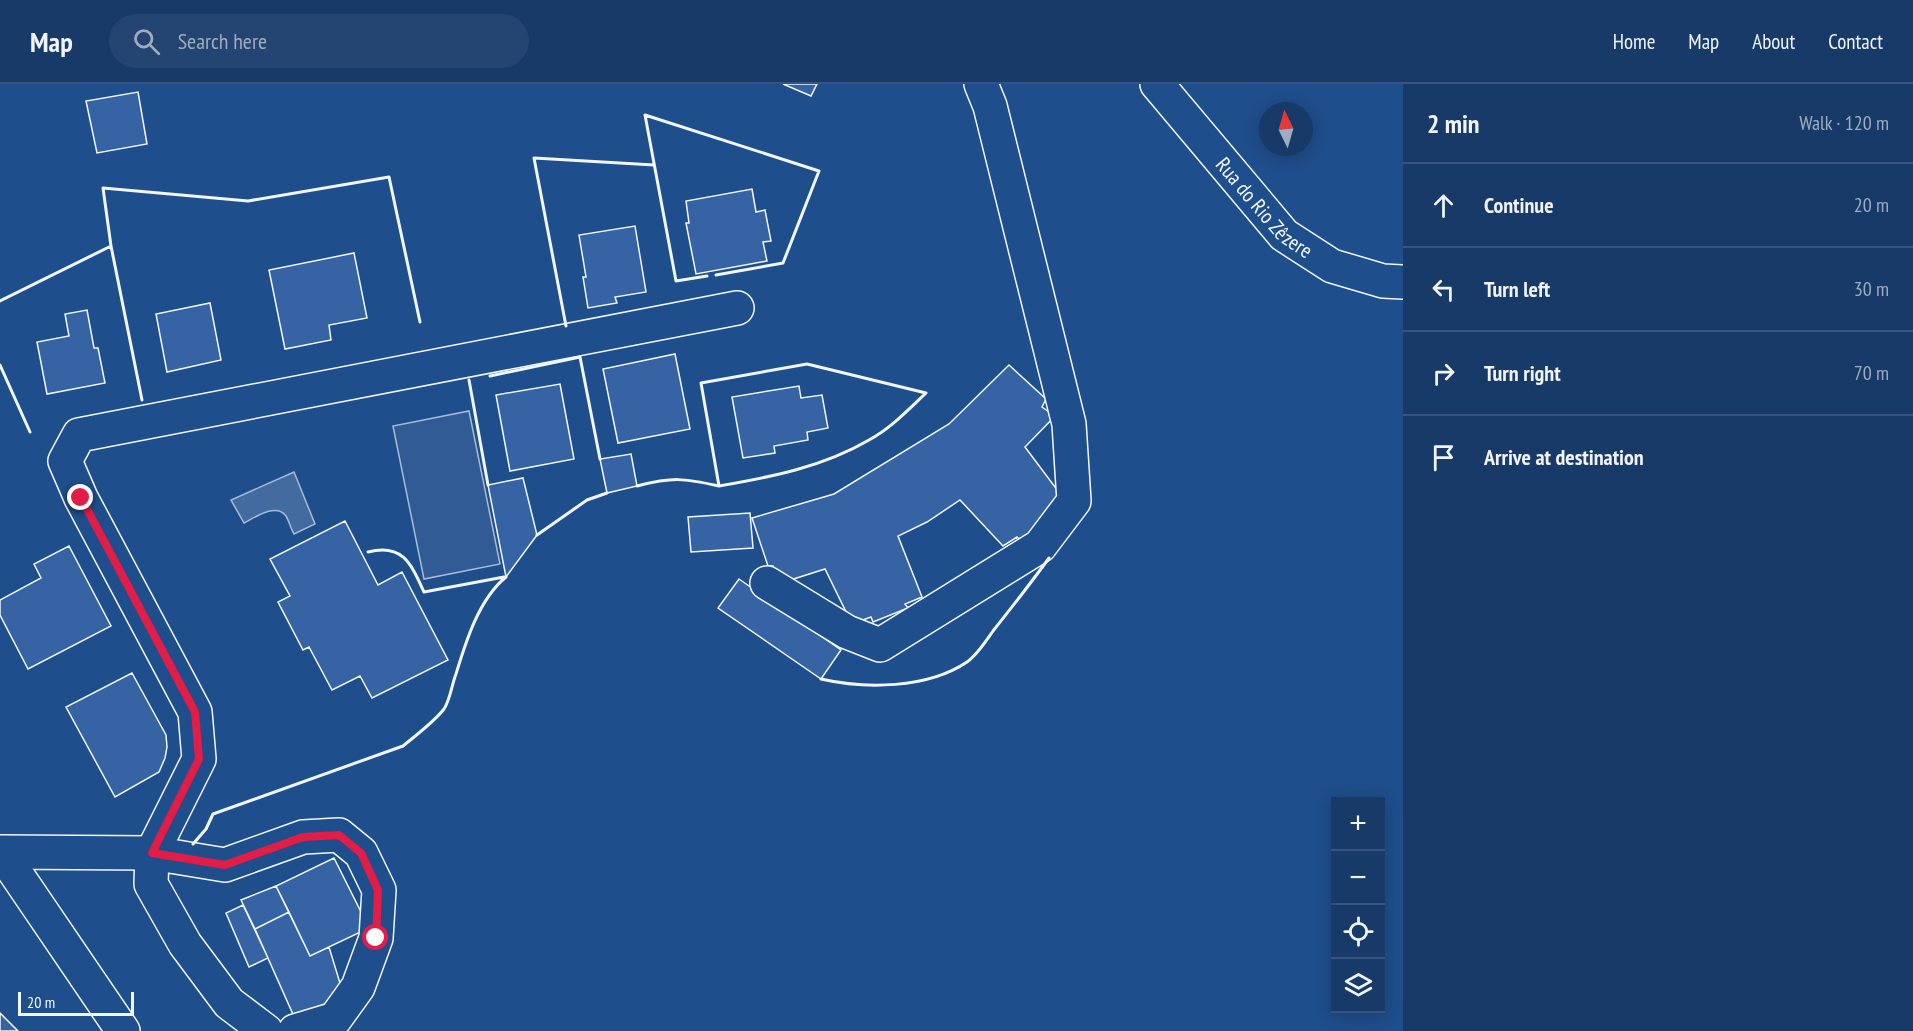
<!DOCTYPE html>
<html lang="en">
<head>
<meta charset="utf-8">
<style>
	body { margin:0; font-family:"PT Sans Narrow",sans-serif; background:#244571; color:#f1f3f6 }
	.controls { position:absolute; right:18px; bottom:18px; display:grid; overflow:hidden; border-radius:0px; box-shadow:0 3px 15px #0003 }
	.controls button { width:54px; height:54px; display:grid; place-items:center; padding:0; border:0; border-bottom:2px solid #36547d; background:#173a69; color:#f1f3f6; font:30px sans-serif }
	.compass { position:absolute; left:1259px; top:18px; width:54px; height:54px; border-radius:50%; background:#173a69; box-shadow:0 3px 15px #0003; rotate:355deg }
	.scale { position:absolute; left:18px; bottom:15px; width:116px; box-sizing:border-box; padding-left:6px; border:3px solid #f2f6ff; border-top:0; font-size:16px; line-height:21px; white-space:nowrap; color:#f2f6ff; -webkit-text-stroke:4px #1f4e8c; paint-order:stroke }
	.stop { position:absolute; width:18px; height:18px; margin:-14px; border:4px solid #e11d48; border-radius:50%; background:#fff }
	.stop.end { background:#e11d48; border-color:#fff; box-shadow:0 2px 6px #0008 }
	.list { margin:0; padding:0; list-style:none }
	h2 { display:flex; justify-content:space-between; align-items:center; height:78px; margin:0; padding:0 24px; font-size:26px }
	h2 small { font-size:20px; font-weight:400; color:#9eadc0 }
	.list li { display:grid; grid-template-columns:39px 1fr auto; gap:18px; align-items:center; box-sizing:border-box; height:84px; padding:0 24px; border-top:2px solid #36547d }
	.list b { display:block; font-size:22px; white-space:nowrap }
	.list em { font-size:20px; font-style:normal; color:#9eadc0 }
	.icon { flex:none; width:33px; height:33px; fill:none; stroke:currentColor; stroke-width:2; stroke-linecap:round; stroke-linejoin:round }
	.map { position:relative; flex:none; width:1403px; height:947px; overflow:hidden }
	header { display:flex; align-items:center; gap:36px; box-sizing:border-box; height:84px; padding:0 30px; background:#173a69; border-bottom:2px solid #36547d }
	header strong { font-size:28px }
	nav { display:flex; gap:33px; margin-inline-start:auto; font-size:21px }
	.search { width:420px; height:54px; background:#244571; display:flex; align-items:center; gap:15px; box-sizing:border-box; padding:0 21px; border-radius:33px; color:#9eadc0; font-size:22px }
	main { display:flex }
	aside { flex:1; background:#173a69 }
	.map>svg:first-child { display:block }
	.built { fill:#305b95; stroke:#a8bbd7; stroke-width:1.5 }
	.water { fill:#446ba0; stroke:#a8bbd7; stroke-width:1.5 }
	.building { fill:#3563a3; stroke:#f2f6ff; stroke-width:1.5 }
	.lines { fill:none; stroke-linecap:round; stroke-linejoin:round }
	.street-casing { stroke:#f2f6ff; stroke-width:36 }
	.street { stroke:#1f4e8c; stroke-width:33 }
	.wall { stroke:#f2f6ff; stroke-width:3 }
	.route { stroke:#e11d48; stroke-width:8 }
	.labels { text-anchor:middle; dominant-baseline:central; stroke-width:4.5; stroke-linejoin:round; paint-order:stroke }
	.street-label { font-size:21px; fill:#f2f6ff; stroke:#1f4e8c }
</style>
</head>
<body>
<header>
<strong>Map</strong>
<div class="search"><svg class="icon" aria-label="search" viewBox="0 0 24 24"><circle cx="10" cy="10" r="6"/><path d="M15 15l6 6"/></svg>Search here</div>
<nav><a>Home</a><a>Map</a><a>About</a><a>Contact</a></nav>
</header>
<main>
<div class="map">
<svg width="1403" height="947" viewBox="0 0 1403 947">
	<rect width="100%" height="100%" fill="#1f4e8c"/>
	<path class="built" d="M469,327L500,480L424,495L393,342Z"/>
	<path class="water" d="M294,388L315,440L294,450C291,445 289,437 286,432C276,418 254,434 244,439L231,416Z"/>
	<path class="building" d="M783,0H817L811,12Z
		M138,8L147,60L97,69L86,17Z
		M752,105L756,128L765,126L771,157L763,158L767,177L696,190L686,139H689L686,117Z
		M635,142L646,208L615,213L617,219L588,224L583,193H586L579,151Z
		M354,169L367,234L329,241L331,256L285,265L269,186Z
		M210,219L221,276L167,288L156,230Z
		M87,226L94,264H98L105,299L47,310L37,258L69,252L65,230Z
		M675,270L690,345L618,359L603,285Z
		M1009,281L1046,315L1042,323L1055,332L1025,363L1064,415L1050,433L1020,456L1017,453L1003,462L960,416L927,438L898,452L922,513L905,520L908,524L873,538L871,533L852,540L825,485L781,499L773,482H768L752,434L834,410L949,340Z
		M560,300L574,375L510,387L496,311Z
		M799,302L801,314L822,311L828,344L807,348L808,356L774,362L775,369L743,374L732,313Z
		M631,370L637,402L607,409L600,375Z
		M523,394L537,451L506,493L488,401Z
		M750,429L753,464L691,468L688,433Z
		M345,437L378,501L402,488L448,576L372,614L360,592L332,606L309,563L303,566L278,518L290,512L270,475Z
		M69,462L111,542L28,585L0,531V516L41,494L34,480Z
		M739,495L841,566L821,595L718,524Z
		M132,589L166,651L167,663L165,674L159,688L115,713L66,623Z
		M334,774L369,844L310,872L276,802Z
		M276,802L289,828L255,845L241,816Z
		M243,821L268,874L249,883L226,829Z
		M289,828L310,872L329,863L343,909L296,937L255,845Z
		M0,929L18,947H0Z"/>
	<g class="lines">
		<defs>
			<g id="street">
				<path id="s1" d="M1157,0L1284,151L1332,182L1383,197L1403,198"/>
				<path d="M767,499L847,548L880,561L1040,462L1074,417L1069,340L990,22L981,0"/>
				<path d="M0,768L152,769L199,675L195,628L81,414L65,377L79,351L737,224"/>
				<path d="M2,769L123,947"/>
				<path d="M266,947L229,919L185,860L151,800L152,769L225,781L303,753L339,751L361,769L379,806L376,854L358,903L335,935L295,947"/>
			</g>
		</defs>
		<use href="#street" class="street-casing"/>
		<use href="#street" class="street"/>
		<path class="wall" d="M707,192L676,197L645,31L819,87L783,179L716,191
			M0,217L111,162
			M566,242L534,74L654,81
			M0,281L30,348
			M490,292L580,273L600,375
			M469,296L488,401
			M142,316L111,162L103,104L248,117L389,93L420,238
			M637,402C673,393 683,394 719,402L701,299L807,280L926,309C908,326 891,344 869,356C823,383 771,393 719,402
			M537,451L587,416L607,409
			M368,468C403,459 411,480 424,508L504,493
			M821,595C865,605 927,605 967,578C977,571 986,557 993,547C1012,523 1031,499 1049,474
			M193,760L206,745L213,730L403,662C416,651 433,639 444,625C450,616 452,600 456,590C466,557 479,515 506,493"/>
	</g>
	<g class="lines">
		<path class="route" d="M81,414L195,628L199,675L152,769L225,781L303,753L339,751L361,769L378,806L376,854"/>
	</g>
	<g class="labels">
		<g class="street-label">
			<text stroke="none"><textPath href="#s1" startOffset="164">Rua do Rio Zêzere</textPath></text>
		</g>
	</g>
</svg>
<div class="controls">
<button>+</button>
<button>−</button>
<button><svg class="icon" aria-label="locate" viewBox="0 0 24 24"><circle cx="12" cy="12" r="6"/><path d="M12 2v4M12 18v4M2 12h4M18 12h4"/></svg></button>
<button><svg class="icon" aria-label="layers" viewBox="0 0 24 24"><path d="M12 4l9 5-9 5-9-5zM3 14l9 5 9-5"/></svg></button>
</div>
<svg class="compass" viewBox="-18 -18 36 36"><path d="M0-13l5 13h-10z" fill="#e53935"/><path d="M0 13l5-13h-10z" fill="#9eadc0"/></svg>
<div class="scale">20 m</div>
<div class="stop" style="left:376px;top:854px"></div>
<div class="stop end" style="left:81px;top:414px"></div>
</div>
<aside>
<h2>2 min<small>Walk · 120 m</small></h2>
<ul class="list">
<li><svg class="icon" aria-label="ahead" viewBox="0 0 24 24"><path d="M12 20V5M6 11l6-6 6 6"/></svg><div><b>Continue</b></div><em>20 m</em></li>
<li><svg class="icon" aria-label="left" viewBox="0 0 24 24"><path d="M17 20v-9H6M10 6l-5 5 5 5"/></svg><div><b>Turn left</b></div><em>30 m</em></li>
<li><svg class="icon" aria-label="right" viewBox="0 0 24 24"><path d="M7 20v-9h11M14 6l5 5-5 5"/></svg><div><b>Turn right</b></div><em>70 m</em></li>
<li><svg class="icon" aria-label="arrive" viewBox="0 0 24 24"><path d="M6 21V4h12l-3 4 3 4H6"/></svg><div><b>Arrive at destination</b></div></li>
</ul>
</aside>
</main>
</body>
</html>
